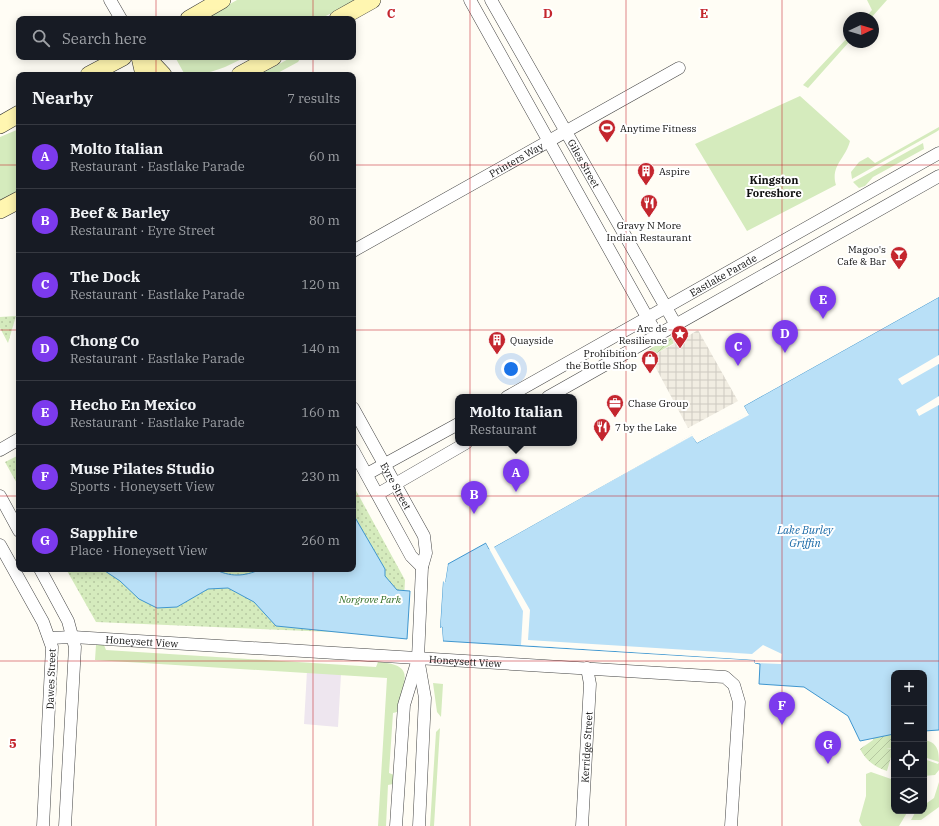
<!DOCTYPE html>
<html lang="en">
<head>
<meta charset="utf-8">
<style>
	body { margin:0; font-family:"IBM Plex Serif",serif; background:#20242c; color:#f1f3f6 }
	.controls { position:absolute; right:12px; bottom:12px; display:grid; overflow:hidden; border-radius:8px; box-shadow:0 2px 10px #0003 }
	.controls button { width:36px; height:36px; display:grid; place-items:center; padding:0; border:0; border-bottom:1px solid #363941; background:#171b24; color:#f1f3f6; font:20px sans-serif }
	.compass { position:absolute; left:843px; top:12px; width:36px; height:36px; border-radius:50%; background:#171b24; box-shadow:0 2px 10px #0003; rotate:86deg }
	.you { position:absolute; left:511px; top:369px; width:14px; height:14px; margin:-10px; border:3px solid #fff; border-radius:50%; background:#1a73e8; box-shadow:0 0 0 6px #1a73e833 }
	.badge { display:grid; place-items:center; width:26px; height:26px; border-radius:50%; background:#7c3aed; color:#fff; font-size:13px; font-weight:700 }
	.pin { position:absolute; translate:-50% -33px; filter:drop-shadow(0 1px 2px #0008) }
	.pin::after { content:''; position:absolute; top:21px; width:14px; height:12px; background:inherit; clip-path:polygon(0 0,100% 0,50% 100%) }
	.popup { position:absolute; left:455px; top:394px; width:122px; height:52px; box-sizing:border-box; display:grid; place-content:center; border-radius:8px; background:#171b24; filter:drop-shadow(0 1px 3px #0005); font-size:13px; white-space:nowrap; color:#9ea1a6 }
	.popup b { font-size:15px; color:#f1f3f6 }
	.popup::after { content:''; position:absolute; left:50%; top:100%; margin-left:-8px; border:8px solid transparent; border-top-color:#171b24 }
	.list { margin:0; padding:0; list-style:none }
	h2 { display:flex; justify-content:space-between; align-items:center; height:52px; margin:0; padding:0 16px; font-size:17px }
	h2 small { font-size:13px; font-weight:400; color:#9ea1a6 }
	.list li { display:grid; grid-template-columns:26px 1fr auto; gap:12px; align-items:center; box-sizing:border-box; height:64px; padding:0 16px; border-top:1px solid #363941 }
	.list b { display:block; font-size:15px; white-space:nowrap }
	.list p { margin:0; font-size:13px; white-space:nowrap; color:#9ea1a6 }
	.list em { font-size:13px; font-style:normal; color:#9ea1a6 }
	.icon { flex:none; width:22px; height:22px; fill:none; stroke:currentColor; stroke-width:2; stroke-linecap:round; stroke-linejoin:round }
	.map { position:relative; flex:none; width:939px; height:826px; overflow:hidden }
	.search { position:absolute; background:#171b24; box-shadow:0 2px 10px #0003; left:16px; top:16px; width:340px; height:44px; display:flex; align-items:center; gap:10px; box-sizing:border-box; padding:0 14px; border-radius:8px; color:#9ea1a6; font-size:15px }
	.panel { position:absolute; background:#171b24; box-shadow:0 2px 10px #0003; left:16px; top:72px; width:340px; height:500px; border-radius:8px }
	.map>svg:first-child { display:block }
	.industrial { fill:#eee6ef }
	.grass { fill:#d5ebbd }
	.park { fill:url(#park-dots) }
	.garden { fill:url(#garden-furrows) }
	.plaza { fill:url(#plaza-grid) }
	.water { fill:#b9e0f7; stroke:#3f96cf }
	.pier { fill:#fffdf5 }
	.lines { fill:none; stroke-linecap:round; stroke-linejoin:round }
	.minor-casing { stroke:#444; stroke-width:13 }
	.secondary-casing { stroke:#333; stroke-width:18 }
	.minor { stroke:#fff; stroke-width:12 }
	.secondary { stroke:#fff6b0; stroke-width:17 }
	.grid { fill:none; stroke:#c4262e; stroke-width:1; stroke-opacity:0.55 }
	.labels { text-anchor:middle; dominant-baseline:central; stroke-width:4; stroke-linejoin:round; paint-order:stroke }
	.poi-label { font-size:10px; fill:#111; stroke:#fff; text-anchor:start }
	.street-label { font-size:10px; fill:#111; stroke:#fff }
	.park-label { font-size:10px; font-style:italic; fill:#2f6b1f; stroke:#fff }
	.neighbourhood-label { font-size:11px; font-weight:bold; fill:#111; stroke:#fff }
	.water-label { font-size:11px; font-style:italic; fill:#1768a6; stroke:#fff }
	.grid-label { font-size:13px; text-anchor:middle; font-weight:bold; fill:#c4262e; stroke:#fff; stroke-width:4; stroke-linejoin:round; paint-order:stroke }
</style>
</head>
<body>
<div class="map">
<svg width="939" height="826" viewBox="0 0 939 826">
	<defs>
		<pattern id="park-dots" width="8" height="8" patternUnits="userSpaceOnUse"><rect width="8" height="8" fill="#d5ebbd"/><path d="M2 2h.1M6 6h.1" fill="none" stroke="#b6c8a1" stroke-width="1.8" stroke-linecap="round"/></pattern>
		<pattern id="garden-furrows" width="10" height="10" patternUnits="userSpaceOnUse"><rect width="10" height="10" fill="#d5ebbd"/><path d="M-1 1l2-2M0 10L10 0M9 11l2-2" fill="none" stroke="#b6c8a1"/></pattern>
		<pattern id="plaza-grid" width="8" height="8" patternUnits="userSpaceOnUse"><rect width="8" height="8" fill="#f1ede2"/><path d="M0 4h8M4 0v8" fill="none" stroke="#cecac1"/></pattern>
	</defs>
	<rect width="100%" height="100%" fill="#fffdf5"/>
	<path class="industrial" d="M307,671L341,674L338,727L304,724Z"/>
	<path class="grass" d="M237,0H357L320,19H203Z
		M867,0H887L871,18H865L872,10Z
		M849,36V42L808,88L803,85Z
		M175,57H245C227,67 207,76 185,75Z
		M292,57H301L298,62L274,75H259Z
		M800,96L850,141C846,158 830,166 836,185L747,231L695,144Z
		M939,127V130L936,132L852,179L851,172L859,162L868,157L875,163Z
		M19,129V191L0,202V137Z
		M923,143L924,149L873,177L865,186L859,188L853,182Z
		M96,645H104L106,650L376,667L378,662C421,665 400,684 397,712L393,713L389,773L394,775L393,784L388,785L386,826H378L387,678L95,660Z
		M433,683L443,684L441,717L437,712Z
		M440,728L434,826H430L436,732Z
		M924,740C937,742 939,750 939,762L924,757Z
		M924,759L938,764L939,762V770L935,775L924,776Z
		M871,772L894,780V811H908L899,826H862L859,821L866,796V774Z
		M939,782V807L921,820H911L916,811H924V805L934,798Z"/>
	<path class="park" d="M16,316L8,343L0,328V317Z
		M19,455V487L5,462Z
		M353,485L405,580L402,635L96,622L66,569H353Z"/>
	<path class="garden" d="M671,337L674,343L652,356L648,350Z
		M894,734V749L886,748L893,750L887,771C875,767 866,761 860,749L873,740V738Z"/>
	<path class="plaza" d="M698,330L738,401L688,428L650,357L674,344L671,337L679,332L683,339Z"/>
	<path class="water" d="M939,297V730L924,731V673H894V734L860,741L848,716L804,687L759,684L760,664L755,663V660L443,641L442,627L440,628L443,580L445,582L448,564L486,543L489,549L494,547L692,435L697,443L748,414L744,406Z
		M353,514L385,569V576L397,590L410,591L407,639L276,626L254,602L228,588L208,589L177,607L157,608L139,599L120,581L102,569H214C230,577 244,577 261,569H353Z"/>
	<path class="pier" d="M939,295V297L744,406L749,415L697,443L692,436L494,547L530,610L528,640L752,654L763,645L782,654L781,664L755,663V660L521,645L523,611L485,541L487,542L490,547L493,545L692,434H694L698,441L746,414L742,407L743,404Z
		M939,355V364L902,385L898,379Z
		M939,396V405L919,416L916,410Z
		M448,564L445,583L443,581L440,628L442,627L443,641H441V630L438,628L441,580L444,578L446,565Z"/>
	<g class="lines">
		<defs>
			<g id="minor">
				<path d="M110,0L121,19"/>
				<path d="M470,0L657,335"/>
				<path id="s1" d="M491,0L676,325"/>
				<path id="s2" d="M353,251L679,68"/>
				<path id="s3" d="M507,397L939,153"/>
				<path d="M548,397L939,176"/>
				<path id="s4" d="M353,408L424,536L426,553L422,567L418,658L425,698L419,826"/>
				<path d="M0,450L19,439"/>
				<path d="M353,450L411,556L422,567"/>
				<path d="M367,474L458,424"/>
				<path d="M378,494L466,443"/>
				<path d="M0,496L19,531"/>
				<path d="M0,545L43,622L52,647L43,826"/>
				<path d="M40,569L68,621L75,647L65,826"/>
				<path id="s5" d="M50,638L73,637L725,677L734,685L739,702L731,826"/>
				<path d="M396,826L404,705L418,659"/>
				<path id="s6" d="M582,826L590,684L587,668"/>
			</g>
			<path id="secondary" d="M189,19L222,0
				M338,19L372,0
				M140,57L144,75
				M146,57L163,75
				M89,75L123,57
				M240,75L273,57
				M0,125L19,114
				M0,210L19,200"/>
		</defs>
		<use href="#minor" class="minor-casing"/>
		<use href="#secondary" class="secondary-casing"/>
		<use href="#minor" class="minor"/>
		<use href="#secondary" class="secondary"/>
	</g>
	<path class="grid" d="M156,0V19M313,0V19M470,0V826M626,0V826M782,0V826M156,57V75M313,57V75M0,165H19M353,165H939M0,330H19M353,330H939M0,496H19M353,496H939M156,569V826M313,569V826M0,661H939"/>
	<defs>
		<symbol id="stadium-pin" viewBox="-11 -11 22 30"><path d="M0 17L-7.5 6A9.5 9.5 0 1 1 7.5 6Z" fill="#c4262e" stroke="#fff"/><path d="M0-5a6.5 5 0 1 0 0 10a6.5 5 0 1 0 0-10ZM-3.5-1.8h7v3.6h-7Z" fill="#fff"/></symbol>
		<symbol id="building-pin" viewBox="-11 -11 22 30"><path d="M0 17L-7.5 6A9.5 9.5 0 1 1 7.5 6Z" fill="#c4262e" stroke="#fff"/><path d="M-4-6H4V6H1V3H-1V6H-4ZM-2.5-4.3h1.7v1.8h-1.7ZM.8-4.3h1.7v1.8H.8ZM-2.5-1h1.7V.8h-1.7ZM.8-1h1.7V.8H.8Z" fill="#fff"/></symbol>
		<symbol id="restaurant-pin" viewBox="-11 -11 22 30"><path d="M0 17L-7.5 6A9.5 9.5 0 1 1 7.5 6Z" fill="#c4262e" stroke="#fff"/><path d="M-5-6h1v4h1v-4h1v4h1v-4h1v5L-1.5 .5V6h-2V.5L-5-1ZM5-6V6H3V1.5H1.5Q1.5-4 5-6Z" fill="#fff"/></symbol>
		<symbol id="bar-pin" viewBox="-11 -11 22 30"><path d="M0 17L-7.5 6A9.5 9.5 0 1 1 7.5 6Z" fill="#c4262e" stroke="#fff"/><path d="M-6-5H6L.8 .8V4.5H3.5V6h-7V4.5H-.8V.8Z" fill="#fff"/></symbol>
		<symbol id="sight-pin" viewBox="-11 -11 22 30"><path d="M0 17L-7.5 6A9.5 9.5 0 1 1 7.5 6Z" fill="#c4262e" stroke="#fff"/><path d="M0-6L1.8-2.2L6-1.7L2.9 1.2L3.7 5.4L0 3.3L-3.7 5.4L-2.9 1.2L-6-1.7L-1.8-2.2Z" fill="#fff"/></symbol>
		<symbol id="shop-pin" viewBox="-11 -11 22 30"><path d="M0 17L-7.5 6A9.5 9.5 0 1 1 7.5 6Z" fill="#c4262e" stroke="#fff"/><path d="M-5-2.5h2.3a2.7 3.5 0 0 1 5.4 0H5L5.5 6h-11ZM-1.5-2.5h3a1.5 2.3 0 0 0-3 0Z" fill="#fff"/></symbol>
		<symbol id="office-pin" viewBox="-11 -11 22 30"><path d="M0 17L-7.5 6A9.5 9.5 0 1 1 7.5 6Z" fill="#c4262e" stroke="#fff"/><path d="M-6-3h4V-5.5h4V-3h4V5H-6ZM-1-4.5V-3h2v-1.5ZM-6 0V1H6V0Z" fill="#fff"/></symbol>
	</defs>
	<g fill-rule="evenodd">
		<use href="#stadium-pin" x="597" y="118" width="20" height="27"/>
		<use href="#building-pin" x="636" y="161" width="20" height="27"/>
		<use href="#restaurant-pin" x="639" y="193" width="20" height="27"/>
		<use href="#bar-pin" x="889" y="245" width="20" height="27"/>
		<use href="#sight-pin" x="670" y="324" width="20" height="27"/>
		<use href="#building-pin" x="487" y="330" width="20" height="27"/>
		<use href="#shop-pin" x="640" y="349" width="20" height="27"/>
		<use href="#office-pin" x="605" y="393" width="20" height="27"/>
		<use href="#restaurant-pin" x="592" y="417" width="20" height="27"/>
	</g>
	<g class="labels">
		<g class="poi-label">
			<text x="620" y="128">Anytime Fitness</text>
			<text x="659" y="171">Aspire</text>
			<text x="649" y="225" text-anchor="middle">Gravy N More<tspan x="649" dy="12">Indian Restaurant</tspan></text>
			<text x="886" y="249" text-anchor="end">Magoo's<tspan x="886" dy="12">Cafe &amp; Bar</tspan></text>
			<text x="667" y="328" text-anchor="end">Arc de<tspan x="667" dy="12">Resilience</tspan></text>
			<text x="510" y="340">Quayside</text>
			<text x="637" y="353" text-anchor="end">Prohibition<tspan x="637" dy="12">the Bottle Shop</tspan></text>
			<text x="628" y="403">Chase Group</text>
			<text x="615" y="427">7 by the Lake</text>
		</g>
		<g class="street-label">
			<text stroke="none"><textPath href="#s2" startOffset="187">Printers Way</textPath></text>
			<text stroke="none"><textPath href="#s1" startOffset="188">Giles Street</textPath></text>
			<text stroke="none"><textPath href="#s3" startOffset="248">Eastlake Parade</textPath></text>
			<text stroke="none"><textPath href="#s4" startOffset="89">Eyre Street</textPath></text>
			<text stroke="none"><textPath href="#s5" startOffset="92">Honeysett View</textPath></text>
			<text stroke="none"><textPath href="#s5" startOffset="416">Honeysett View</textPath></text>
			<text transform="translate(51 679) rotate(-88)">Dawes Street</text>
			<text stroke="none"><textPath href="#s6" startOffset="79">Kerridge Street</textPath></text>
		</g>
		<g class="park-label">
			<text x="370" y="599">Norgrove Park</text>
		</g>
		<g class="neighbourhood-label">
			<text x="774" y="180">Kingston<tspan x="774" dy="13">Foreshore</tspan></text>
		</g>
		<g class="water-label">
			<text x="805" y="530">Lake Burley<tspan x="805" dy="13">Griffin</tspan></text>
		</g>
	</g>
	<g class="grid-label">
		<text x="391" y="18">C</text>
		<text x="548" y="18">D</text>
		<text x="704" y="18">E</text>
		<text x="13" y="748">5</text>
	</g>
</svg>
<div class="controls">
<button>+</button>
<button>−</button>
<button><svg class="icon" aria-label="locate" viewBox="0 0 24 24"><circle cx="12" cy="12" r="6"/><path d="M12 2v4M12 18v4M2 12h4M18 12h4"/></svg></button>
<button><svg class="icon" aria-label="layers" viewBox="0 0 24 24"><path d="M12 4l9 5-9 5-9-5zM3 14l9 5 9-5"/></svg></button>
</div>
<svg class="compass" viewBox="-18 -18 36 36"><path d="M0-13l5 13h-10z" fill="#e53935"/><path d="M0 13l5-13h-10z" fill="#9ea1a6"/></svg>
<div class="you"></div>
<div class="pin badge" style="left:516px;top:492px">A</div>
<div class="popup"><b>Molto Italian</b>Restaurant</div>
<div class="pin badge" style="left:474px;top:514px">B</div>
<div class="pin badge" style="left:738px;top:366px">C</div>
<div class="pin badge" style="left:785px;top:353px">D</div>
<div class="pin badge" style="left:823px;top:319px">E</div>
<div class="pin badge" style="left:782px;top:725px">F</div>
<div class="pin badge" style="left:828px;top:764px">G</div>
<div class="search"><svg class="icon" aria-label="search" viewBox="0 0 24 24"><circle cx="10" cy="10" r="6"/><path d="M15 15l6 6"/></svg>Search here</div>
<section class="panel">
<h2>Nearby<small>7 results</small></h2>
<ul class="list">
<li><span class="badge">A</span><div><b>Molto Italian</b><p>Restaurant · Eastlake Parade</p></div><em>60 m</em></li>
<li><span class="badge">B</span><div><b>Beef &amp; Barley</b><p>Restaurant · Eyre Street</p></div><em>80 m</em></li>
<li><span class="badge">C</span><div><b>The Dock</b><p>Restaurant · Eastlake Parade</p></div><em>120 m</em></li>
<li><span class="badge">D</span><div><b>Chong Co</b><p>Restaurant · Eastlake Parade</p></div><em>140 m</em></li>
<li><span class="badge">E</span><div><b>Hecho En Mexico</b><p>Restaurant · Eastlake Parade</p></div><em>160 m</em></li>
<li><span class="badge">F</span><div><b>Muse Pilates Studio</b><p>Sports · Honeysett View</p></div><em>230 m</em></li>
<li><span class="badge">G</span><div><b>Sapphire</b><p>Place · Honeysett View</p></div><em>260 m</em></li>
</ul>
</section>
</div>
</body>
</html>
